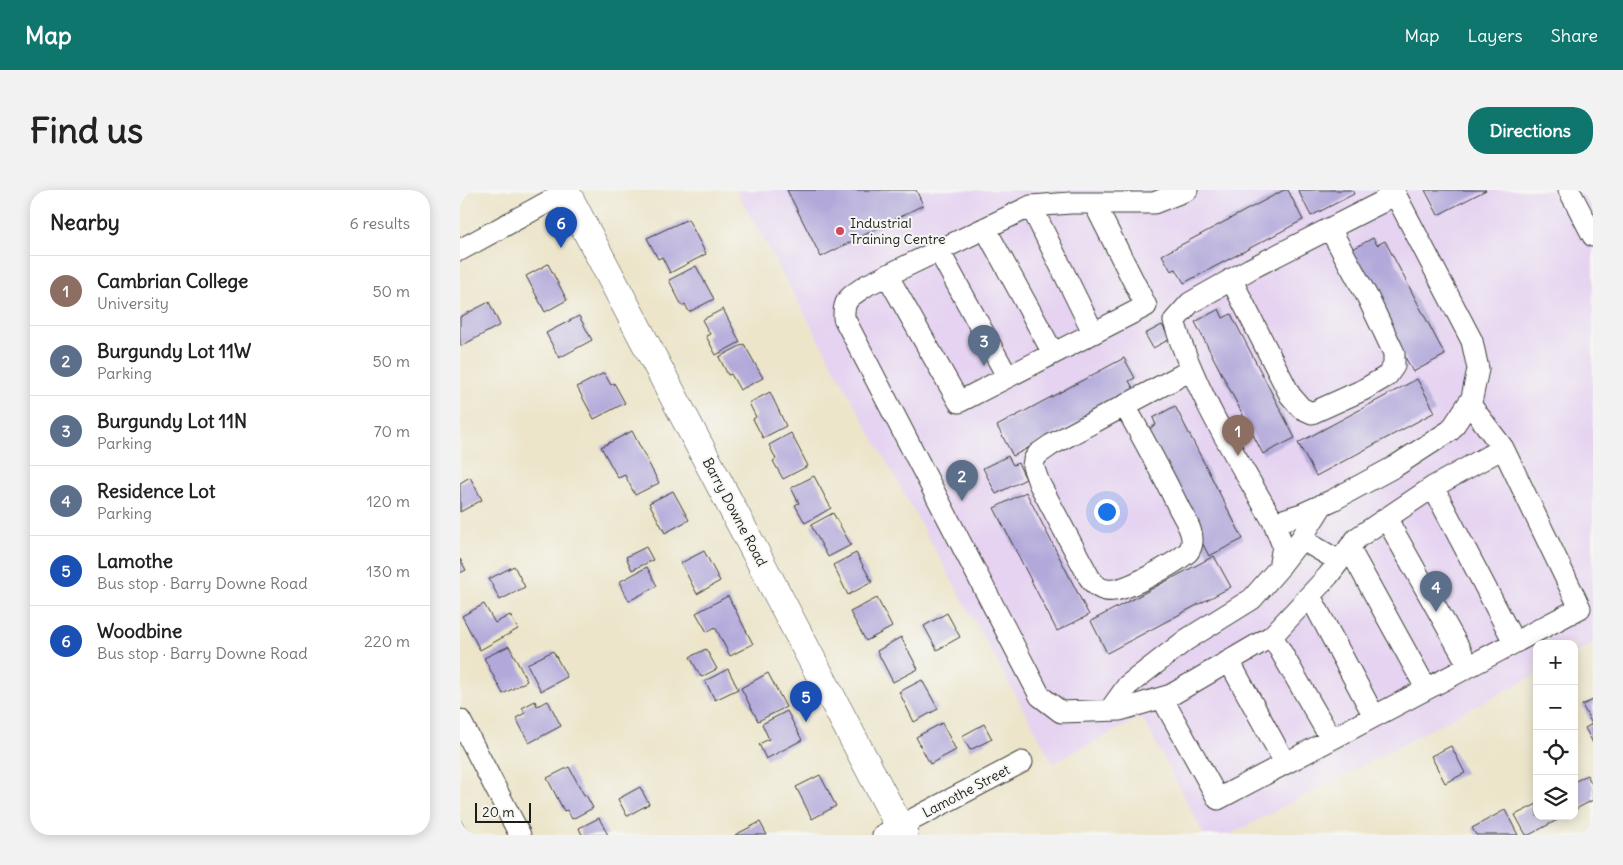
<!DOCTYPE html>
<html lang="en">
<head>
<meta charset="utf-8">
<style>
	body { margin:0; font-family:Delius,sans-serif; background:#f2f2f2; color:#222 }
	.controls { position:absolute; right:15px; bottom:15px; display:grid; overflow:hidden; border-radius:10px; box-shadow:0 2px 12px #0003 }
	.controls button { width:45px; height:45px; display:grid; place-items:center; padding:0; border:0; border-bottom:1px solid #e0e0e0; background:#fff; color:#222; font:25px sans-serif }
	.scale { position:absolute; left:15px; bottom:12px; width:56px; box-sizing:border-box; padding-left:5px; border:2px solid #1c1c1c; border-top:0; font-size:14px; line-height:18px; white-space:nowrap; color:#1c1c1c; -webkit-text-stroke:4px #f6f6f2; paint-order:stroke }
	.you { position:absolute; left:646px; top:321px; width:18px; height:18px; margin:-12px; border:4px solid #fff; border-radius:50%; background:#1a73e8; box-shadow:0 0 0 8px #1a73e833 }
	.badge { display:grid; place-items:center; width:32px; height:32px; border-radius:50%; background:#0f766e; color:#fff; font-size:16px; font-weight:700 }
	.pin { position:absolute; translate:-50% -41px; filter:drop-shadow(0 1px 2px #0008) }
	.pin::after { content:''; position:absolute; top:26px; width:18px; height:15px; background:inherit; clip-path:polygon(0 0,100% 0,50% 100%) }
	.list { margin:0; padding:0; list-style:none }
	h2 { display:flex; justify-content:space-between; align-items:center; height:65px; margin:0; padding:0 20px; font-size:21px }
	h2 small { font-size:16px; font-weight:400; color:#767676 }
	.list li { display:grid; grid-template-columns:32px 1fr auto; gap:15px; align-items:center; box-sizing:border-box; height:70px; padding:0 20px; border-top:1px solid #e0e0e0 }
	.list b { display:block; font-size:19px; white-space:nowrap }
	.list p { margin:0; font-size:16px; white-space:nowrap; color:#767676 }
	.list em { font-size:16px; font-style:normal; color:#767676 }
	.icon { flex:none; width:28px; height:28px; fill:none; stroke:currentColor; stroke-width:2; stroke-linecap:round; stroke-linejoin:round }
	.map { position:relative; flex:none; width:1133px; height:645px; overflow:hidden; border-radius:20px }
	header { display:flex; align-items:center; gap:30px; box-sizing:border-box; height:70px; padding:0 25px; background:#0f766e; color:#fff }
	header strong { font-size:24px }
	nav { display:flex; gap:28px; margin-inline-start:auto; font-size:18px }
	.intro { display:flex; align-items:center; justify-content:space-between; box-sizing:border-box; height:120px; padding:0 30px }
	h1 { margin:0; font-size:35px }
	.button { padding:12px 22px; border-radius:20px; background:#0f766e; color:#fff; font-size:18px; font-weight:700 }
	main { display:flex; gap:30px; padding:0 30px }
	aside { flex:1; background:#fff; border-radius:20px; box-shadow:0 2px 12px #0003 }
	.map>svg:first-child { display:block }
	.built { fill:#e5d3f1 }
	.building { fill:#b2a9da }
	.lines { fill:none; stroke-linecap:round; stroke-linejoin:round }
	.minor-casing { stroke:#3b3a36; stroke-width:23 }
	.major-casing { stroke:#3b3a36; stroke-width:29 }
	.minor { stroke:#fff; stroke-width:21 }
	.major { stroke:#fff; stroke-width:28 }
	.poi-dot { fill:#d1495b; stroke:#f6f6f2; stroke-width:2 }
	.labels { text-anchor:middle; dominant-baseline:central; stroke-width:4; stroke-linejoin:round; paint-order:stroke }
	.poi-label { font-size:14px; fill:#1c1c1c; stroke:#f6f6f2; text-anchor:start }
	.street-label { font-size:14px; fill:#1c1c1c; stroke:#f6f6f2 }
</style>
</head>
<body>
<header>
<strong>Map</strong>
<nav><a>Map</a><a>Layers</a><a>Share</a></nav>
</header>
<div class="intro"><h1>Find us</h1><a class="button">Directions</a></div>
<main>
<aside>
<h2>Nearby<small>6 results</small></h2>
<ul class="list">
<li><span class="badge" style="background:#8d6e63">1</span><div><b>Cambrian College</b><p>University</p></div><em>50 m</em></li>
<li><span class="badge" style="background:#5c6f8a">2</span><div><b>Burgundy Lot 11W</b><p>Parking</p></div><em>50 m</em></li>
<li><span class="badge" style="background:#5c6f8a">3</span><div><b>Burgundy Lot 11N</b><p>Parking</p></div><em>70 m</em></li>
<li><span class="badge" style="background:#5c6f8a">4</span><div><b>Residence Lot</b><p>Parking</p></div><em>120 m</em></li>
<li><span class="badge" style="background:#1a4fb4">5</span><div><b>Lamothe</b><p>Bus stop · Barry Downe Road</p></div><em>130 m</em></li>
<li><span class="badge" style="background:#1a4fb4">6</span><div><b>Woodbine</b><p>Bus stop · Barry Downe Road</p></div><em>220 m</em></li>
</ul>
</aside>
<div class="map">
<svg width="1133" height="645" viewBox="0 0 1133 645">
	<rect width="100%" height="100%" fill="#f6f6f2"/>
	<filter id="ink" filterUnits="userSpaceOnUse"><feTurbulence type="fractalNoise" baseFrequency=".02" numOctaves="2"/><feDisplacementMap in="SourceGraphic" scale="10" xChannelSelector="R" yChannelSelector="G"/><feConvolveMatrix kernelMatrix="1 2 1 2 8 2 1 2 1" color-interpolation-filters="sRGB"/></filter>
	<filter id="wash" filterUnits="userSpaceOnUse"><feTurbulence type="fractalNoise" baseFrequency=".0096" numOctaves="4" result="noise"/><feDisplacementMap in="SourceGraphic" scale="20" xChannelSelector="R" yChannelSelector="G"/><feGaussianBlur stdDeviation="1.12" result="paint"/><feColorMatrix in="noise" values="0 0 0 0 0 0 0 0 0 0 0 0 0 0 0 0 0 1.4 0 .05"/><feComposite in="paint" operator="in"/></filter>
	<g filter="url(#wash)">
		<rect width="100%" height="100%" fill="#ece5ca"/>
		<path class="built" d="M276,0H1133V454L1114,464V454H1077V484L769,645H744L682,527L593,573Z"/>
		<g id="blocks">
			<path class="building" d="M327,0H456L463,15L361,67Z
				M824,0H828L843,30L724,93L716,79L711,81L702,65Z
				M838,0H892L894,4L851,26Z
				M965,0H1026L978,25Z
				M228,29L246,64L210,83L202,67L198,69L187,48Z
				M913,48L917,55L925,51L985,165L953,182L889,61Z
				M88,74L107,110L85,122L66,86Z
				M236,76L254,109L229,122L225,114L222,116L209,90Z
				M29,112L40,135L1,156L0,153V127Z
				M263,119L280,152L256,165L246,146L250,144L242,130Z
				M759,119L763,128L771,124L835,248L803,264L735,132Z
				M119,126L132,150L99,168L86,143Z
				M702,135L710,149L693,158L685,144Z
				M284,154L303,188L280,200L271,184L268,185L259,167Z
				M664,168L675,188L669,191L675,201L553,266L537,236Z
				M144,183L151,195L154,193L165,213L134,229L117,197Z
				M957,189L975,222L856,286L838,253Z
				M310,202L326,236L303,248L293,229L296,227L289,213Z
				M715,216L783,349L749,366L685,241L696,235L693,228Z
				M172,241L199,293L175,305L165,285L158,288L141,257Z
				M331,243L348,276L323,289L313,271L316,269L309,255Z
				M548,266L553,275L558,273L566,289L536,304L523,278Z
				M354,286L371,318L345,333L335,315L339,313L331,298Z
				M10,287L22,310L0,322V293Z
				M213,301L229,330L205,343L189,313Z
				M566,302L629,425L597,441L534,318Z
				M373,323L391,355L368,367L351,335Z
				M186,357L193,370L172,380L166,367Z
				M244,361L260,391L237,404L221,373Z
				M396,363L412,392L388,405L373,375Z
				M754,366L771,397L647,463L631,431Z
				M0,369L6,380L0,383Z
				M54,376L65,397L40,410L29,389Z
				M187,377L197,396L169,411L159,392Z
				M268,406L293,454L270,466L255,437L247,442L236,423Z
				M417,408L432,437L406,451L390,422Z
				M24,414L35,433L50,425L58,439L20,460L2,426Z
				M487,423L500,447L477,460L464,436Z
				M441,447L458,479L433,492L417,461Z
				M49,456L67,491L43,504L24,468Z
				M246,459L257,479L241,487L230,467Z
				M93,461L107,487L81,501L67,474Z
				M268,479L278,499L255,510L245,491Z
				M308,483L326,517L298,531L281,498Z
				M462,490L478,519L454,532L439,502Z
				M1133,510V553L1125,538L1132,534L1122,515Z
				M75,511L77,516L88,511L101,536L69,553L56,528L65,523L62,518Z
				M327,521L342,550L306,569L299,554L309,549L302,534Z
				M482,533L496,560L470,574L456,547Z
				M524,534L532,549L510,560L502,546Z
				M991,556L1005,583L985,593L971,566Z
				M109,577L124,605H126L133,618L112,629L107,620L104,621L87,588Z
				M360,585L376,616L352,629L336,597Z
				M1127,585L1133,596V610L1114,620V592Z
				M180,597L189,614L167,626L158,609Z
				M1077,614V626H1100L1101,628L1069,645H1066L1055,625Z
				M1045,620L1058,645H1016L1012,638Z
				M139,628L148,645H122L119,638Z
				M0,630L8,645H0Z
				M300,632L307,645H275Z"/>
		</g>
	</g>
	<g filter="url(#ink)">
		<use href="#blocks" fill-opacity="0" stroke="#3b3a36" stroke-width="1"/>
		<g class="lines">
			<defs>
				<path id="minor" d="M727,0L694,13H611L571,16L407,95C392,106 383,107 384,128L580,506L601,522L660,520L711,505L812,446L868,386L897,348L973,297L1043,258
					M1109,0L1133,46
					M571,16L633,142
					M525,38L593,163
					M0,60L106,2
					M479,61L547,186
					M427,85L499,212L686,116L634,13
					M771,89L830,205L841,218L852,223L903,200L927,186L934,176V163L908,108L870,39
					M665,216C684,250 703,285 720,320C725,329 733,341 732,352C732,355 730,360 728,362C716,373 669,399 654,400C642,402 635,396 629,387L579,293L573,276L574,270L578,264L591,255L731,180
					M973,297L1054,452
					M926,328L1009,476
					M814,333L842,324L873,310L934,277L991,240L1012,208L1018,179L1012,151L933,0
					M841,349L879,371
					M889,358L966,498
					M820,376L841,349L863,314
					M850,406L914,526
					M812,446L871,549
					M769,471L825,573
					M702,508L758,609L1120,418L1043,258L1009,213
					M650,520L668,495L726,450L792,409L819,378L823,356L814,333C777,268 735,203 714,131L730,113L790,79L920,13L927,8L929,0
					M0,530L60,645
					M423,645L562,572"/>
				<path id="major" d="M105,0L444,645"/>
			</defs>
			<use href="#minor" class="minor-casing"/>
			<use href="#major" class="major-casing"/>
			<use href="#minor" class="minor"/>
			<use href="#major" class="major"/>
		</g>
	</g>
	<circle class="poi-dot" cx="380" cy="41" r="5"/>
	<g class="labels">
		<g class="poi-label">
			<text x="390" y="33">Industrial<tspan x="390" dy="16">Training Centre</tspan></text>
		</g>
		<g class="street-label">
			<text transform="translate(275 322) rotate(62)">Barry Downe Road</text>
			<text transform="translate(506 601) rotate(-28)">Lamothe Street</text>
		</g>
	</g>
</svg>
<div class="controls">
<button>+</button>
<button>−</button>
<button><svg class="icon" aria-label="locate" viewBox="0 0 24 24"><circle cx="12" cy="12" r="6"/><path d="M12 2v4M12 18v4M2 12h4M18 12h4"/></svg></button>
<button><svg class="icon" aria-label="layers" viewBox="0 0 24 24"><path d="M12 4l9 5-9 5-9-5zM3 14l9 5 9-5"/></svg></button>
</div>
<div class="scale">20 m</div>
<div class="you"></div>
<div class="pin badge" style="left:778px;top:266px;background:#8d6e63">1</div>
<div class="pin badge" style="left:502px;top:311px;background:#5c6f8a">2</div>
<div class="pin badge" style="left:524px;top:176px;background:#5c6f8a">3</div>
<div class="pin badge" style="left:976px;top:422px;background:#5c6f8a">4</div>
<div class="pin badge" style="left:346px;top:532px;background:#1a4fb4">5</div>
<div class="pin badge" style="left:101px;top:58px;background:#1a4fb4">6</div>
</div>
</main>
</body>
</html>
